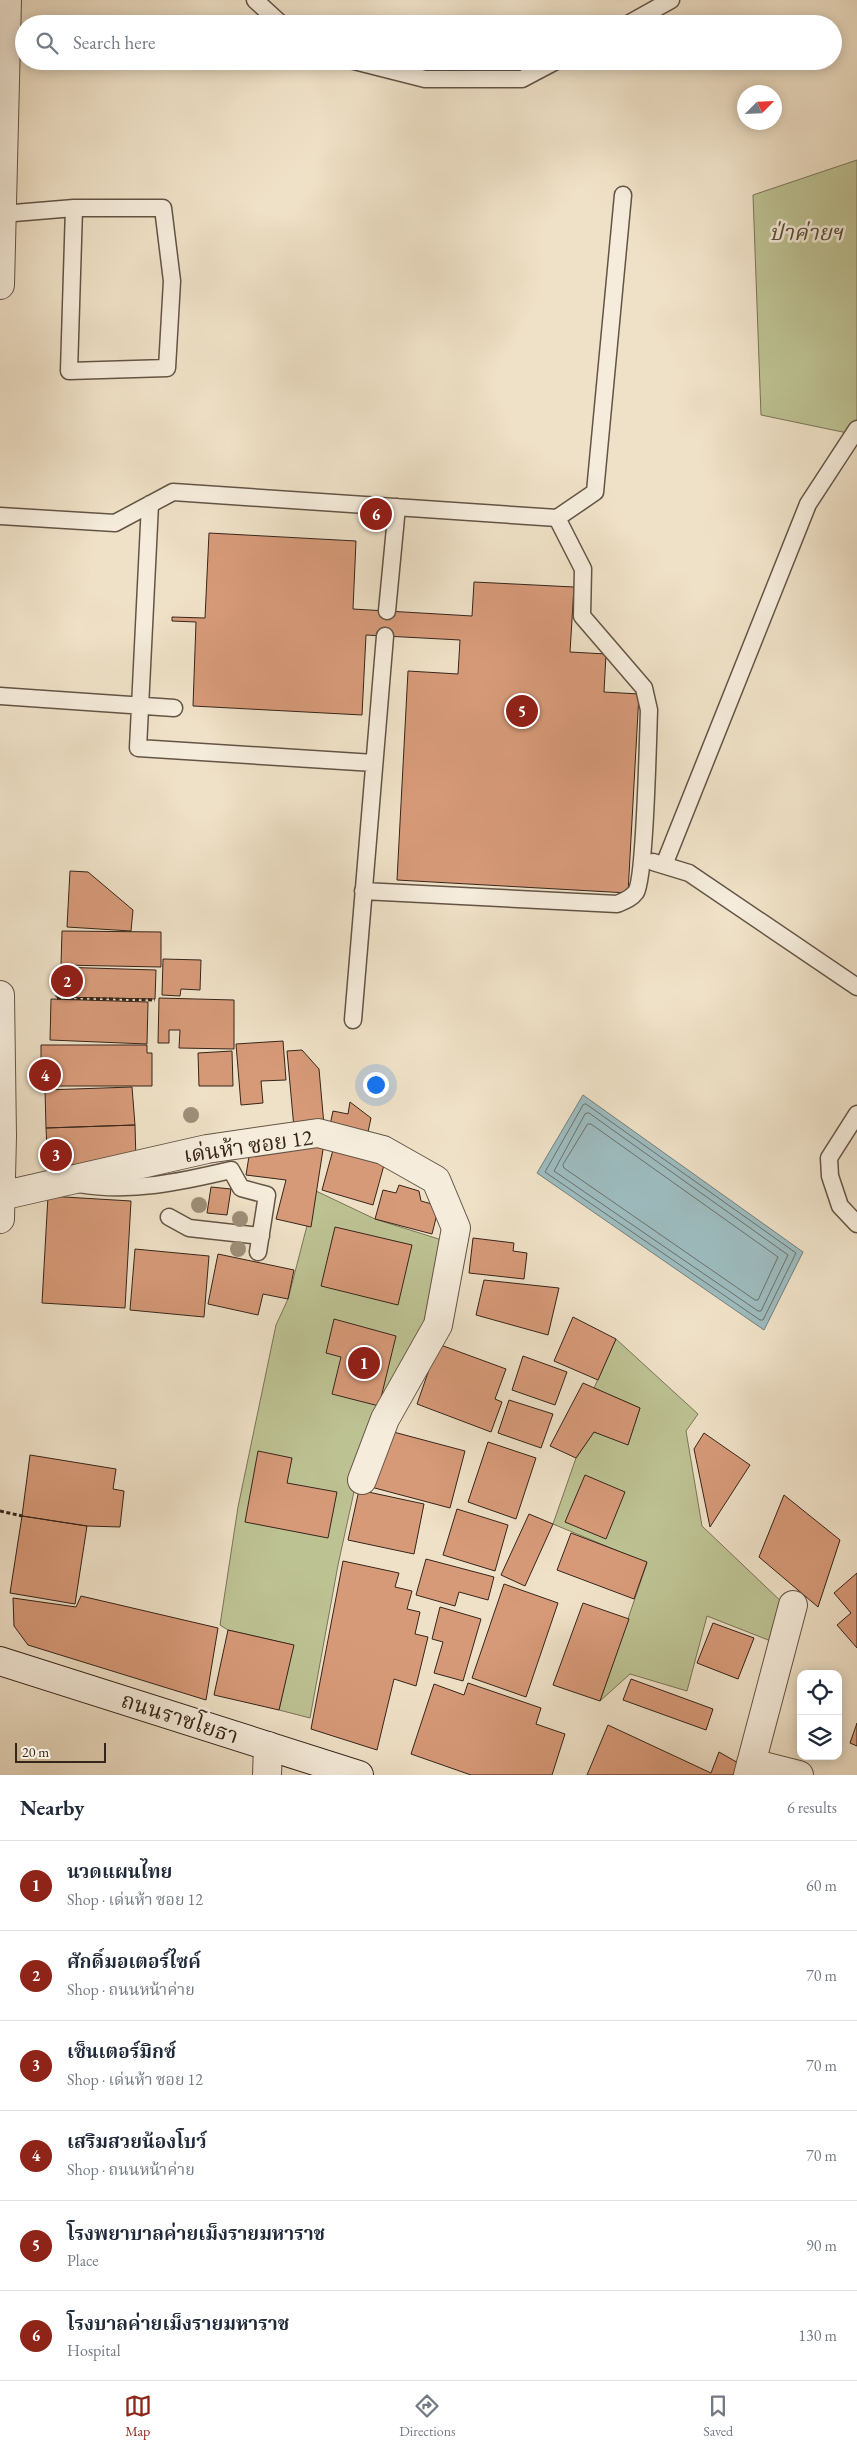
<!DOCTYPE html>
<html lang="en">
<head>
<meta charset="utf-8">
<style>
	body { margin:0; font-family:"EB Garamond","Noto Serif Thai",serif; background:#f2f2f3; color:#1f2937 }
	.controls { position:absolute; right:15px; bottom:15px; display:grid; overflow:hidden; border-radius:10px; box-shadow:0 2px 12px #0003 }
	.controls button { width:45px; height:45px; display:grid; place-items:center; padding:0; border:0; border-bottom:1px solid #e0e1e3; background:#fff; color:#1f2937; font:25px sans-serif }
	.compass { position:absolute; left:737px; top:85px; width:45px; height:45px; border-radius:50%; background:#fff; box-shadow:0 2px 12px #0003; rotate:66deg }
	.scale { position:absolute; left:15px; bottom:12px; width:91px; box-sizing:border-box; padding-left:5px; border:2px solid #36251a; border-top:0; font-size:14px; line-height:18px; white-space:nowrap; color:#36251a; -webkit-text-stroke:4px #f5ecdb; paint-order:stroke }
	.you { position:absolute; left:375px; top:1084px; width:18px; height:18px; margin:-12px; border:4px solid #fff; border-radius:50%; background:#1a73e8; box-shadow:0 0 0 8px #1a73e833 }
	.badge { display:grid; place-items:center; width:32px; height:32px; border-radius:50%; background:#8f2418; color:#fff; font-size:16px; font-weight:700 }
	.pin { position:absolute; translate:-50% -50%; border:2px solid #fff; box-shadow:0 1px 5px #0006 }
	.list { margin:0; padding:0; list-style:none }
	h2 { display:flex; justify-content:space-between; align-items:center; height:65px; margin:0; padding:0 20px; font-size:21px }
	h2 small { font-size:16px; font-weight:400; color:#747a83 }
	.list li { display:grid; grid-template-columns:32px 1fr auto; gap:15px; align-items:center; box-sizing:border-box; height:90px; padding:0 20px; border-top:1px solid #e0e1e3 }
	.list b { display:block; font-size:19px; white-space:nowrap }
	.list p { margin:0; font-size:16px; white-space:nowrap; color:#747a83 }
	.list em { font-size:16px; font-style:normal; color:#747a83 }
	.icon { flex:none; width:28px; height:28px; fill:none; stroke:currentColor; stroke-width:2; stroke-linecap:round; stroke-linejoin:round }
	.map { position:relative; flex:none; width:857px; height:1775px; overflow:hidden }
	.search { position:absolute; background:#fff; box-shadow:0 2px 12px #0003; left:15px; right:15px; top:15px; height:55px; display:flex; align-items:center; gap:12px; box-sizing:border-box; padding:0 18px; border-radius:28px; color:#747a83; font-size:19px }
	.sheet { height:605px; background:#fff }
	nav { display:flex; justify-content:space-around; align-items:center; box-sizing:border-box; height:70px; border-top:1px solid #e0e1e3; background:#fff; font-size:14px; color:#747a83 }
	nav a { display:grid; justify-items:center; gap:2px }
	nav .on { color:#8f2418 }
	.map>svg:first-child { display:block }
	.green { fill:#bdc293; stroke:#7a7456 }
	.water { fill:#9dbbbe; stroke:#747f7c }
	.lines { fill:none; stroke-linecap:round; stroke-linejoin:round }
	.shore { stroke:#6a706c; stroke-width:1 }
	.building { fill:#d79a79; stroke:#36251a }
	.service-casing { stroke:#645445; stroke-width:19 }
	.minor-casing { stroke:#645445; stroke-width:30 }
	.secondary-casing { stroke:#36251a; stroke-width:30 }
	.path { stroke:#36251a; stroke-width:3; stroke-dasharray:4 2.5; stroke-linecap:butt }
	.service { stroke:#f5ecdb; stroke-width:16 }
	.minor { stroke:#f5ecdb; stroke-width:28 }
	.secondary { stroke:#f5ecdb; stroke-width:28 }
	.tree { fill:#9c8f78 }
	.labels { text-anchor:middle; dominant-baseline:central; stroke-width:5; stroke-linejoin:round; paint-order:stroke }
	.park-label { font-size:22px; font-style:italic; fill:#584c38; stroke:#f5ecdb }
	.street-label { font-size:22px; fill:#36251a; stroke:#f5ecdb }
</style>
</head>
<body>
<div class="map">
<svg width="857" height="1775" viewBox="0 0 857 1775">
	<rect width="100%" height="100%" fill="#efe1c7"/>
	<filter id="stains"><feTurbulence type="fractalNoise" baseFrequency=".004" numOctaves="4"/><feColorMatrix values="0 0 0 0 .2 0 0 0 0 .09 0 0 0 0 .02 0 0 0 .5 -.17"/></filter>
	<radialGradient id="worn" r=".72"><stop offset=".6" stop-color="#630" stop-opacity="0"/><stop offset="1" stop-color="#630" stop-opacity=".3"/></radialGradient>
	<path class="green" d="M857,160V435L761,415L753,195Z
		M316,1191L375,1219L445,1241L424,1332L355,1487L338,1565L310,1718L279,1710L293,1645L228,1630L220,1625L238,1507L276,1325L288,1299Z
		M616,1339L698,1414L686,1431L702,1526L786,1606L776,1643L707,1616L687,1691L630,1674L600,1701L647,1563L553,1524L576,1458L594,1432L628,1444L640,1408L594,1388Z"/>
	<path class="water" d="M583,1095L803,1252L764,1330L537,1173Z"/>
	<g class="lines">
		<path class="shore" d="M586,1104L796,1253L763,1320H760L545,1172L583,1105Z
			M589,1113L788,1255L761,1311H758L554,1171L585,1114Z
			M588,1124H591L778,1257L758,1300H755L564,1168L563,1165Z"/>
	</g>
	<path class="building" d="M209,533L356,541L353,609L472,616L474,582L574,587L570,652L606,654L604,692L639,694L628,893L397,880L408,671L458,674L460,640L366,635L362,715L193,706L196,622L172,621V617L205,618Z
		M70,871L88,872L133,910L131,931L67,927Z
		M62,931L161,932V967L61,965Z
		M163,959L201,960L200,990L181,989L180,996L162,995Z
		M57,967L156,970L155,999L56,997Z
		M159,998L234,1000V1049L179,1048L180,1030H169V1043H158Z
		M51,999L148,1002L147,1044L50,1040Z
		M283,1041L286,1080L261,1081L263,1103L241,1105L236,1044Z
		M41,1045H147V1053H152V1086H41Z
		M302,1050L319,1069L324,1125L294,1128L287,1051Z
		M232,1051L233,1086H199L198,1053Z
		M132,1087L135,1125L46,1128L45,1090Z
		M350,1102L371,1118L368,1132L330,1125L333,1111L348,1114Z
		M135,1125L136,1162L48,1166L46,1128Z
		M324,1143L311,1227L276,1219L286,1180L246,1175L250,1150Z
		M333,1150L384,1165L373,1205L322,1190Z
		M399,1185L419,1191L421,1201L439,1206L432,1234L375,1219L383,1190L396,1193Z
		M211,1187L231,1189L227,1215L207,1213Z
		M48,1196L131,1201L125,1308L42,1303Z
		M335,1227L412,1245L398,1305L321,1286Z
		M473,1238L514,1243L513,1251L527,1253L524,1279L469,1273Z
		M135,1249L209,1256L204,1317L130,1310Z
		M218,1254L294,1270L288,1299L263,1294L258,1315L208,1304Z
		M484,1280L559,1288L548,1335L476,1315Z
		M573,1317L616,1339L598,1380L554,1361Z
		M334,1319L396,1336L379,1406L332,1394L341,1357L326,1353Z
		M438,1344L506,1369L495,1399L502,1402L491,1432L417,1404Z
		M523,1356L567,1372L555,1405L512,1390Z
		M583,1383L640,1408L628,1445L594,1432L576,1458L550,1446Z
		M509,1400L553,1414L541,1448L498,1433Z
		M386,1430L465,1451L450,1508L371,1487Z
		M704,1433L750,1465L710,1527L694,1449Z
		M488,1442L536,1458L516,1519L468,1502Z
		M258,1451L292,1458L287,1483L337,1492L328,1538L245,1522Z
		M30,1455L116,1469L113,1489L124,1491L120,1527L87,1526L22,1516Z
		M585,1475L625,1492L606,1539L565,1522Z
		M359,1490L424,1504L414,1554L348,1540Z
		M784,1495L840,1540L818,1607L759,1557Z
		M457,1509L508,1525L495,1571L443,1555Z
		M529,1514L553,1524L525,1586L501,1575Z
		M22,1516L87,1526L75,1604L10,1593Z
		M571,1533L647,1562L634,1599L557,1570Z
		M426,1559L494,1577L488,1600L459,1592L455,1606L416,1595Z
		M343,1561L399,1573L395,1587L412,1591L407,1609L420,1612L415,1634L428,1637L416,1686L394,1679L377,1750L311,1729Z
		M857,1573V1648L837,1625L851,1613L834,1593Z
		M504,1584L558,1603L526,1697L472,1678Z
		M81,1596L218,1628L206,1700L28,1645L14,1626L13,1598L76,1607Z
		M583,1603L629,1619L600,1701L553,1685Z
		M440,1607L481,1619L463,1681L434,1673L443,1642L432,1639Z
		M713,1623L754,1638L738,1679L697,1663Z
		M228,1630L294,1645L279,1710L214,1695Z
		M631,1679L713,1709L706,1730L623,1700Z
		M468,1683L541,1708L536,1724L565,1734L552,1775H471L411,1754L434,1684L464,1695Z
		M857,1723V1746L850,1743Z
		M608,1725L711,1773L719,1752L740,1764L736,1775H587Z"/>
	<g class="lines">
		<defs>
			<path id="service" d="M255,0L281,24
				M628,24L671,0
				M354,61L425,79H522L556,61
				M2,214L74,208H163L172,281L167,368L69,371L74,208
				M150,504L138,748L374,763
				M0,516L115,523L173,492L557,518L595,492L623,195
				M387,611L397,507
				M0,696L174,708
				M653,862L689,873L857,987
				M664,865L808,504L857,429
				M363,891L617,904C624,901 631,899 636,892C645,878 648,737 649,710L644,688L582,616L583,569L557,518
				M353,1020L385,636
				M857,1114L829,1158L830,1176L840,1206L857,1224
				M79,1184C131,1193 180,1182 231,1170L241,1188L267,1195L258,1252
				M169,1217L189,1228L261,1236"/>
			<path id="minor" d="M0,285L7,0
				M0,995L2,1136L0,1219
				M1,1196L207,1149L318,1133L383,1150L436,1180L456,1228L438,1325L385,1419L362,1480
				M751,1763L799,1775
				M267,1775L268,1746
				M748,1775L793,1605"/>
			<path id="secondary" d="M0,1661L359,1775"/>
		</defs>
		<use href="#service" class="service-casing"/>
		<use href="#minor" class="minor-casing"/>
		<use href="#secondary" class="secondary-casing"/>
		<path class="path" d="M57,998L155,1000
			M0,1511L22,1516"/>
		<use href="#service" class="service"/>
		<use href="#minor" class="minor"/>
		<use href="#secondary" class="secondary"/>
	</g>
	<g class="tree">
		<circle cx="191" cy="1115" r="8"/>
		<circle cx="199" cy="1205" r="8"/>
		<circle cx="240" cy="1219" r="8"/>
		<circle cx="238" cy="1249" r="8"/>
	</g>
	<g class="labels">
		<g class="park-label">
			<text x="806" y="232">ป่าค่ายฯ</text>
		</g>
		<g class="street-label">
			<text transform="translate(248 1146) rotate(-8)">เด่นห้า ซอย 12</text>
			<text transform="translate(180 1718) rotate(18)">ถนนราชโยธา</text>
		</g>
	</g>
	<rect width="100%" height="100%" filter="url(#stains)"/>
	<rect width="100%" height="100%" fill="url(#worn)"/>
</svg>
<div class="controls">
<button><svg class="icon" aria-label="locate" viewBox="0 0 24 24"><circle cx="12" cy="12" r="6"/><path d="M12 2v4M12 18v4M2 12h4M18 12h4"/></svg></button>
<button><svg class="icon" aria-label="layers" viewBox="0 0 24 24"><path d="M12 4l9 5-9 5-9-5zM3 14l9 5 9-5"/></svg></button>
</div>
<svg class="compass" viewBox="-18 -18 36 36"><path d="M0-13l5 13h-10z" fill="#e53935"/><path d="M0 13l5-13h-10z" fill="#747a83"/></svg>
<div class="scale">20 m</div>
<div class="you"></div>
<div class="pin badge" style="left:364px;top:1363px">1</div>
<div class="pin badge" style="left:67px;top:981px">2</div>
<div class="pin badge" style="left:56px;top:1155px">3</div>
<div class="pin badge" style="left:45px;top:1075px">4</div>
<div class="pin badge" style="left:522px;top:711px">5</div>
<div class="pin badge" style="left:376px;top:514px">6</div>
<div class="search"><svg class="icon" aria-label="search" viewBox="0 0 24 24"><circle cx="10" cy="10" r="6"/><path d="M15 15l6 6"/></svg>Search here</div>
</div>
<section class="sheet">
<h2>Nearby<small>6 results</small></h2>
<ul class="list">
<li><span class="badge">1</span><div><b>นวดแผนไทย</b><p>Shop · เด่นห้า ซอย 12</p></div><em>60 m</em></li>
<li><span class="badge">2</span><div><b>ศักดิ์มอเตอร์ไซค์</b><p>Shop · ถนนหน้าค่าย</p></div><em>70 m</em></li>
<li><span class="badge">3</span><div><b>เซ็นเตอร์มิกซ์</b><p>Shop · เด่นห้า ซอย 12</p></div><em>70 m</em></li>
<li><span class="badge">4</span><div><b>เสริมสวยน้องโบว์</b><p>Shop · ถนนหน้าค่าย</p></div><em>70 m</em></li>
<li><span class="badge">5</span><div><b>โรงพยาบาลค่ายเม็งรายมหาราช</b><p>Place</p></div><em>90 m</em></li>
<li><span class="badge">6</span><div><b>โรงบาลค่ายเม็งรายมหาราช</b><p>Hospital</p></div><em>130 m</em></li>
</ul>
</section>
<nav>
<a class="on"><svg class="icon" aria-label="map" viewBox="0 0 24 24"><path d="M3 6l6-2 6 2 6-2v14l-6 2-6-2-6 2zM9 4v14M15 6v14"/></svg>Map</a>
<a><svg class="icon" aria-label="directions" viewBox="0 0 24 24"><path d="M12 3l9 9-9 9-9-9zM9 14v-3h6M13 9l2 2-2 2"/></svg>Directions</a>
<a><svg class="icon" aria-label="saved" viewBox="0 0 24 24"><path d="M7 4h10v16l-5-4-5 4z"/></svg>Saved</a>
</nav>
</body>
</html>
